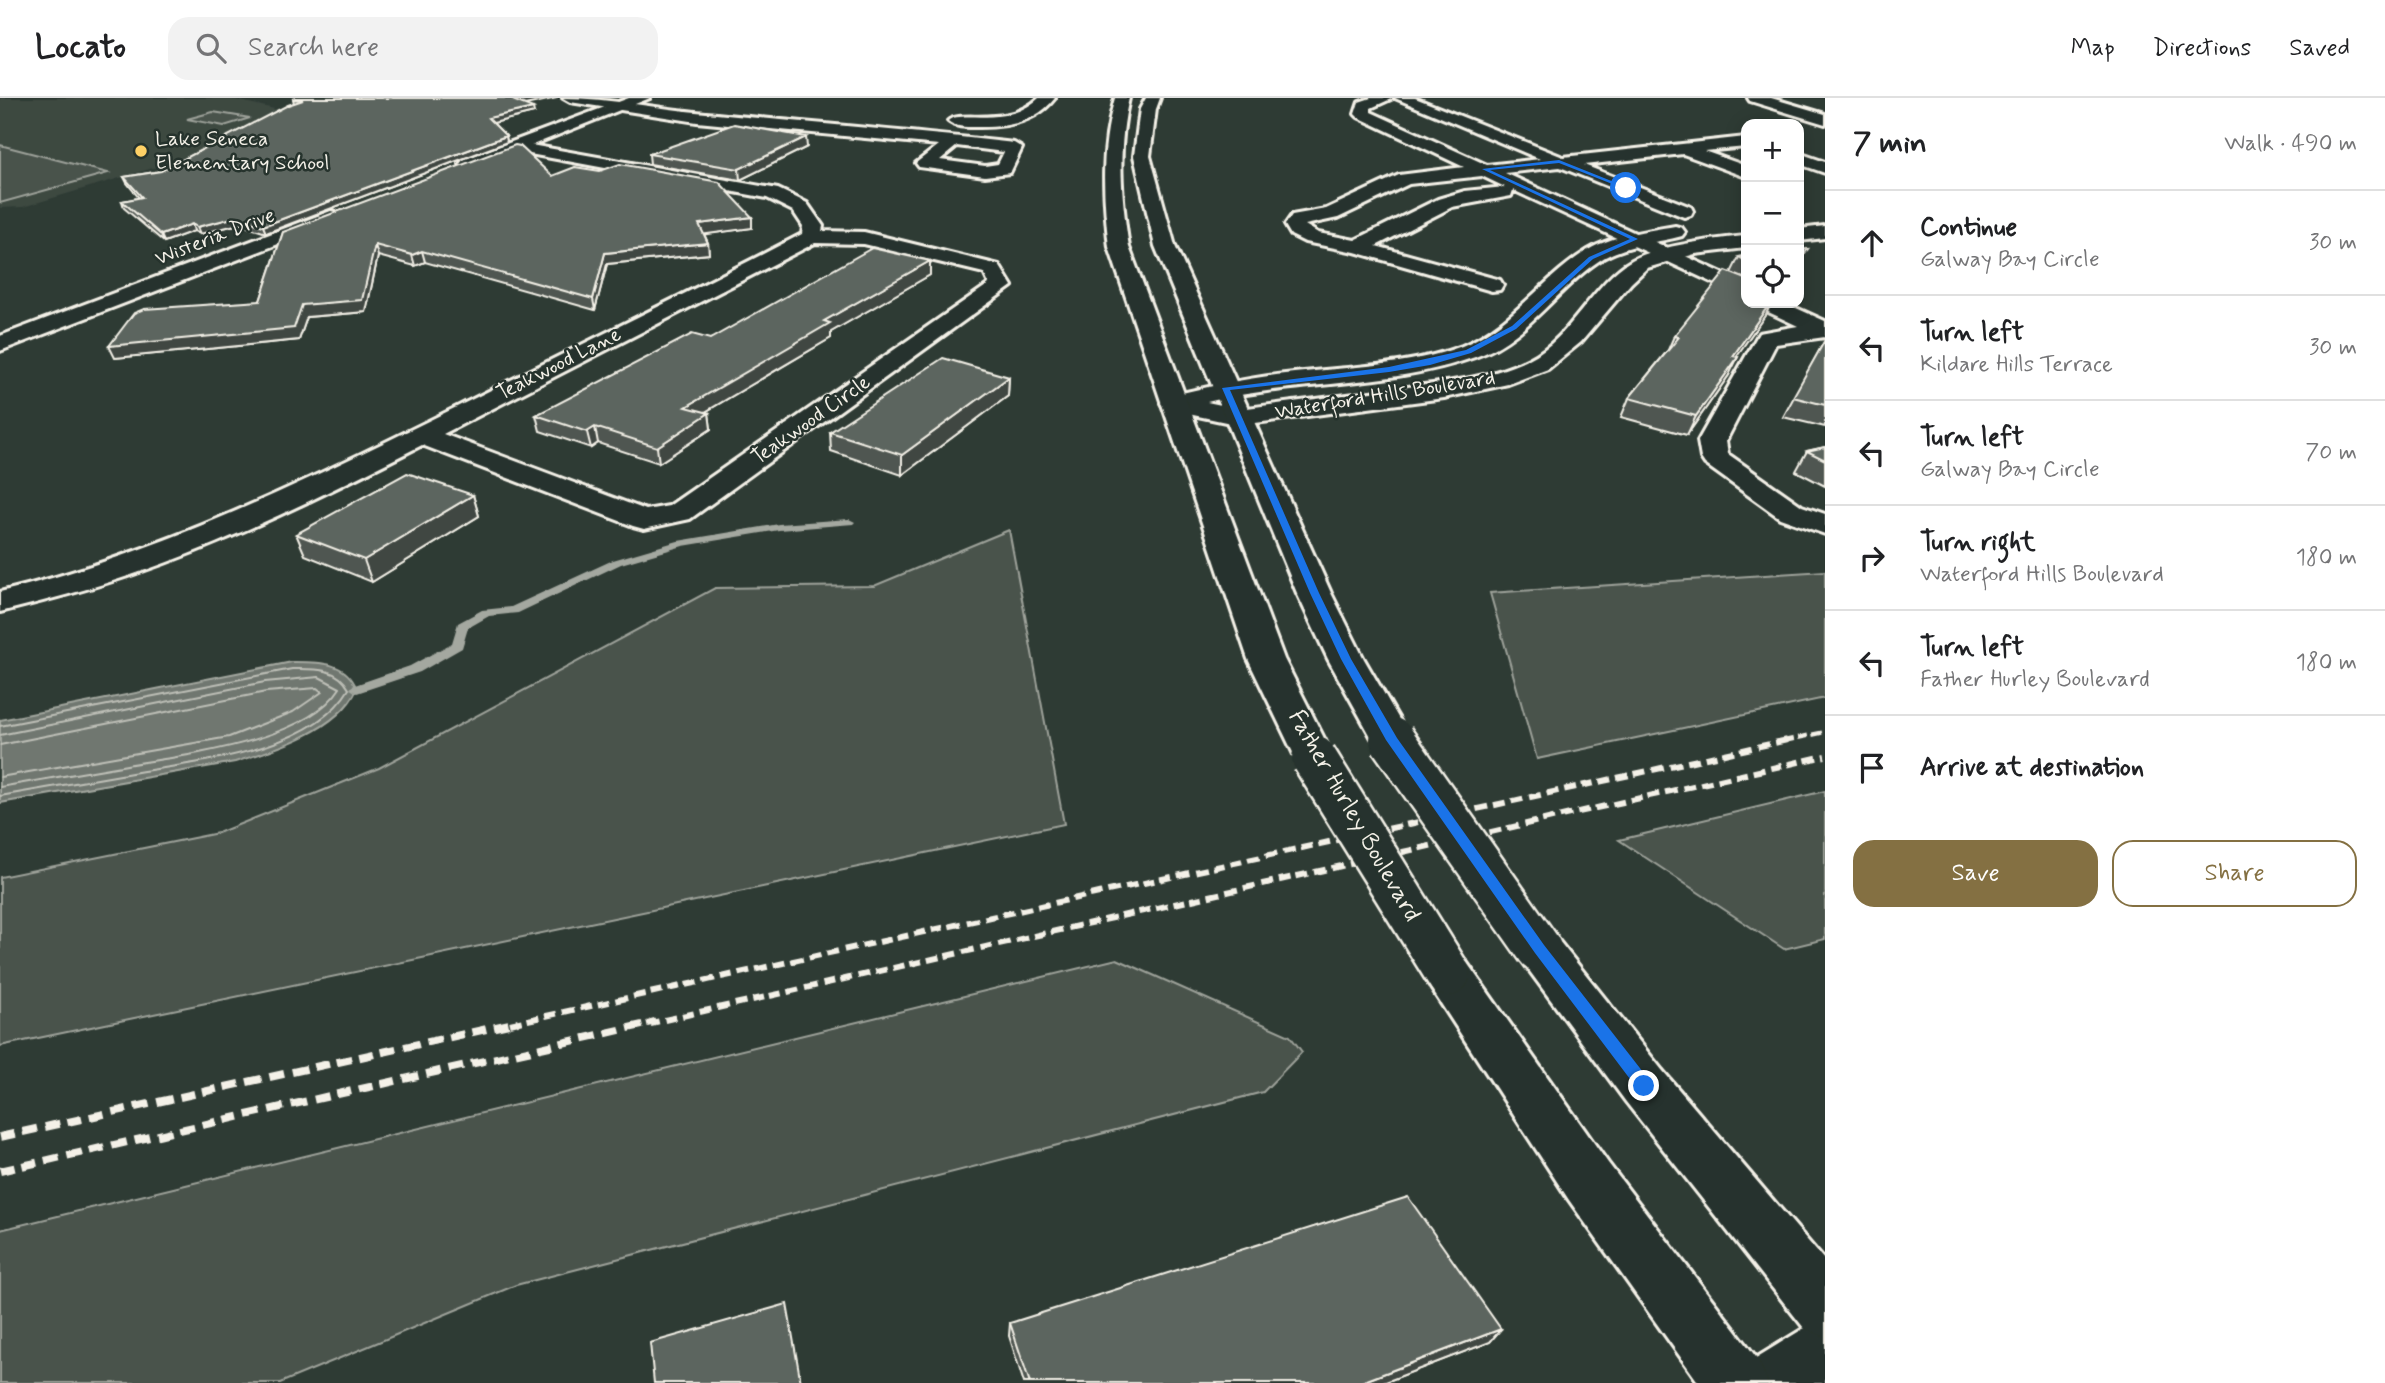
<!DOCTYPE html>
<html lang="en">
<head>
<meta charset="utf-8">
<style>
	body { margin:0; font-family:Mynerve,sans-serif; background:#f2f2f2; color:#202124 }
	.controls { position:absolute; right:21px; top:21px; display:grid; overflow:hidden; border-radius:14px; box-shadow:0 4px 18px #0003 }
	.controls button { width:63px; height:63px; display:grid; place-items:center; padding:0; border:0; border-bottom:2px solid #e0e0e0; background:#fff; color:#202124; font:35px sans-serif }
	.stop { position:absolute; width:21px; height:21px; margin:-16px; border:5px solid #1a73e8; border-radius:50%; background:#fff }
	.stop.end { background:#1a73e8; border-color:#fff; box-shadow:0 2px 7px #0008 }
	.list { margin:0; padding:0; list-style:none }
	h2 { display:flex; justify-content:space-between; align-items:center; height:91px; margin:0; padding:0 28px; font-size:30px }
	h2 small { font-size:23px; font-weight:400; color:#757577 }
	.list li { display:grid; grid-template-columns:46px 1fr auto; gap:21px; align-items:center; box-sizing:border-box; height:105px; padding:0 28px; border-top:2px solid #e0e0e0 }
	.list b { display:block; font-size:26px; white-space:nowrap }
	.list p { margin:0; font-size:23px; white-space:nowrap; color:#757577 }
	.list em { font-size:23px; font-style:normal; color:#757577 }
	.actions { display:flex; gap:14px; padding:21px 28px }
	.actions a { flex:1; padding:16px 0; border:2px solid #847042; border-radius:21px; text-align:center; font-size:24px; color:#847042 }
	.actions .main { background:#847042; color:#fff }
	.icon { flex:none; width:38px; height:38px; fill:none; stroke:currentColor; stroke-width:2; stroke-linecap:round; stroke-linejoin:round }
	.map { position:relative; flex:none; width:1825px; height:1285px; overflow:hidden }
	header { display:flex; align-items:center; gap:42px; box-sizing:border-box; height:98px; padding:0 35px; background:#fff; border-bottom:2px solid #e0e0e0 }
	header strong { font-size:33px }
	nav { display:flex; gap:38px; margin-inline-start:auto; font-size:24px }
	.search { width:490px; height:63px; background:#f2f2f2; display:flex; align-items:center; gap:18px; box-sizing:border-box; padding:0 24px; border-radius:21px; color:#757577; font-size:26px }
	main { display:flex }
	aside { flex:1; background:#fff }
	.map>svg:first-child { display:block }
	.built { fill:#3c4841 }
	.green { fill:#48524c; stroke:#9ea29a; stroke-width:2 }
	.water { fill:#6f7770; stroke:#a4a8a0; stroke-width:2 }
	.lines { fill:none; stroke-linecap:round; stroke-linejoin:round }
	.shore { stroke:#bfc0b8; stroke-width:2 }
	.stream { fill:#a4a8a0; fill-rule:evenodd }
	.minor-casing { stroke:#f4f1e8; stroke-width:6 }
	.tertiary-casing { stroke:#f4f1e8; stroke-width:6 }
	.secondary-casing { stroke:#f4f1e8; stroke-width:6 }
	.minor { fill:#26332d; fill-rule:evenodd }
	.tertiary { fill:#26332d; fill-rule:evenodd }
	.secondary { fill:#26332d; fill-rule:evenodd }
	.rail-far2 { stroke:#f4f1e8; stroke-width:4.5; stroke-dasharray:10 4.5; stroke-linecap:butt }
	.rail-far1 { stroke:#f4f1e8; stroke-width:6; stroke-dasharray:12 6; stroke-linecap:butt }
	.rail { stroke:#f4f1e8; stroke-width:8; stroke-dasharray:15 8; stroke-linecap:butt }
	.secondary-bridge-casing { stroke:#f4f1e8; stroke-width:49; stroke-linecap:butt }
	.secondary-bridge { stroke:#26332d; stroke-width:44 }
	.wall { fill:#4f5751; stroke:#f4f1e8; stroke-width:2 }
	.shaded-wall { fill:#404742; stroke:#f4f1e8; stroke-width:2 }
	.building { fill:#5c655e; stroke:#f4f1e8; stroke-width:2 }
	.route { fill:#1a73e8 }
	.poi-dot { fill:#ffd166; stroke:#26332d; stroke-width:2.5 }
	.labels { text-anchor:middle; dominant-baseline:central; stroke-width:5; stroke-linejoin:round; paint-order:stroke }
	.far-poi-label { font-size:21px; fill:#f4f1e8; stroke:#26332d; text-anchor:start }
	.far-street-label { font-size:21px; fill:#f4f1e8; stroke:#26332d }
	.street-label { font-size:24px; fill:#f4f1e8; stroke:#26332d }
</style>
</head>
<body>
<header>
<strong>Locato</strong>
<div class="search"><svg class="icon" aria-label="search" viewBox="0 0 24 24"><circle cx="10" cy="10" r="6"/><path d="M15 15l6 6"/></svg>Search here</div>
<nav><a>Map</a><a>Directions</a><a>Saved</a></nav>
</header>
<main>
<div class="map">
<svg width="1825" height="1285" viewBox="0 0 1825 1285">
	<rect width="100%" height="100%" fill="#2e3b34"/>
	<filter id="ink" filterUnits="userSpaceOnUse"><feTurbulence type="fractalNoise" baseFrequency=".0143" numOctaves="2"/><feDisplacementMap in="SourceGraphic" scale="14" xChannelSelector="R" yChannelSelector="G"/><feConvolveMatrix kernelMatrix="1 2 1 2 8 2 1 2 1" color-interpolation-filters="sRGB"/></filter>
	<g filter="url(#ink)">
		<path class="built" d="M0,0H228L317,21L23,109L0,110Z"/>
		<path class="green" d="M213,14L250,20L224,28L187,21Z
			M0,47L108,75L0,105Z
			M1009,432L1064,726L0,948V779L218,735L379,670L715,490L874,488Z
			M1825,473V600L1537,661L1490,495Z
			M1825,693V841L1784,851L1619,742Z
			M1117,861L1290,938L1302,954L1263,994L516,1187L280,1285H0V1132Z"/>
		<path class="water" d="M292,564C319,564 346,563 357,591C339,632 274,652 235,664L0,705V622Z"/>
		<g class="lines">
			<path class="shore" d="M0,628L292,571C314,571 337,569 349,591C312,654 197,664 132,675C88,683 44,690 0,698
				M0,637L265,584L319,579L340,590C306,644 186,657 127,667C85,674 42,682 0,689
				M0,647L266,594L317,590L322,594L293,614L229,639L0,679"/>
			<path class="stream" d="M849,421L855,424L853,426L779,432L683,448L621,466L518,515L489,518L468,530L462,550L420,574L357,595L350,591L352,588L410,568L452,545L458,525L482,512L511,509L613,462L678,443L779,426Z"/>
			<defs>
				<path id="minor" d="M563,0C611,0 658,11 706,15C809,25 912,33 1014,45L1022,50L1010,75L985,78L919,69L916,65L939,47L697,24L570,4ZM957,48L1004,54L998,66L985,68L940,62Z
					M1039,0H1055C1036,25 1005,30 974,29C965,29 955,29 948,23C961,11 1006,31 1039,0Z
					M1371,0H1393L1371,10V14L1487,67L1540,61L1395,0H1415L1563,59L1746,39V49L1704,53L1746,68V79L1683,56L1584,67L1691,109L1693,113L1691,117L1684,119L1560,69L1505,75L1746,186V200L1513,92L1511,98L1452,109L1376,148L1500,182L1503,187L1500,192L1492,193L1355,154L1305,144L1291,137L1285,127L1292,117L1326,111L1399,77L1464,69L1358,19L1355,16L1359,4ZM1482,78L1505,89L1465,93L1438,101L1355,142L1318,135L1305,127L1338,120L1409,86Z
					M1748,0H1771L1825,16V26L1750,3Z
					M514,44L778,91L807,105L823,128L822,133L864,134L999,167L1012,188L690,421L644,431L633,428L422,347C328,395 233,442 134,476C90,491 45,503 0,514V494C168,453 321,376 475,300C584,245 694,192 802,136L803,128L793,113L767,100L508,52L506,49L508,46ZM815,145L864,146L984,175L989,186L669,408L646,412L443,336Z
					M1799,55L1825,64V75L1799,66Z
					M1757,205H1785L1825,223V239L1776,246L1726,343L1728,356L1802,408L1825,416V436L1780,420L1705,366L1701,360L1698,343L1759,235L1798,228L1760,210Z
					M1825,1222V1285H1742L1751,1263L1803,1231Z"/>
				<path id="tertiary" d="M629,0H650L475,70H463L460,66L463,62Z
					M331,113L338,115L341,119L338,123L0,253V238Z
					M1675,128L1682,130L1685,134L1682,138C1656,145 1629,146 1605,159C1557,188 1530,240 1475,259C1389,290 1295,282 1207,304L1240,311C1291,304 1342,298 1393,291C1438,285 1487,282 1529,261C1572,240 1593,184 1632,162C1659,147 1715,141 1746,138V150L1695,156L1647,170L1631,185L1581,244L1548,271L1508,286L1444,300L1240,327L1165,311L1161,305L1165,299C1206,289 1250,279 1294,275C1349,269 1409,268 1462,248C1513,227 1542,180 1588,152C1614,137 1646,133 1675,128Z
					M1825,128V140L1799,143V131Z"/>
				<path id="secondary" d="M1115,0H1129C1117,51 1121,98 1129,149L1284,561L1334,660L1328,669L1314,673L1300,669L1248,561L1109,149C1103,97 1100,51 1115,0Z
					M1146,0H1160L1156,11L1150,58L1175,148L1331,495L1364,561L1411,642L1406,651L1392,655L1378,651L1328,561L1297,495L1155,148L1134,58L1140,11Z
					M1539,832L1555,838L1662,972L1825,1163V1239L1804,1230L1626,1004L1523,864L1516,851L1523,838Z
					M1448,857L1465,862L1608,1065L1759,1263L1768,1285H1699L1569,1102L1431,890L1424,876L1431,862Z"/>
			</defs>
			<use href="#minor" class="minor-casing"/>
			<use href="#tertiary" class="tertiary-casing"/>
			<use href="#secondary" class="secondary-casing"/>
			<use href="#minor" class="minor"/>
			<use href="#tertiary" class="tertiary"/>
			<use href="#secondary" class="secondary"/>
			<path class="rail-far2" d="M1784,643L1825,634"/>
			<path class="rail-far1" d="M510,926L1792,641
				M647,926L1825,658"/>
			<path class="rail" d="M0,1039L518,924
				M0,1073L655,924"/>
			<defs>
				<path id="secondary-bridge" d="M1392,642L1539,851
					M1314,660L1448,876"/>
			</defs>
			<use href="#secondary-bridge" class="secondary-bridge-casing"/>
			<use href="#secondary-bridge" class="secondary-bridge"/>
		</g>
		<path class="wall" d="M293,1L525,7L534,15L493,25L506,38L507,44L266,135L239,126L200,136L194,133L164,144L124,110L122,103L139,100L127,85L124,79L161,73L294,5Z
			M807,49L740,82L650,66L649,56Z
			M552,78L752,130L704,136L708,145L709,156L607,166L595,212L425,164L415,168L378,158L366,214L307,219L299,242L115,260L260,203L283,134Z
			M1746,158V205H1771L1766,216L1736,258L1729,277L1687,337L1621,319L1629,300L1668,252L1674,238L1731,175L1739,159Z
			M930,177L831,234V240L705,314L709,315L711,331L659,365L598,345L591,350L540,333L536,317L710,241Z
			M1825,242V329L1783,319Z
			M1009,279L1008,298L902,377L831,353L830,334Z
			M1825,349V388L1796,373L1807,353Z
			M473,397L479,418L372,484L305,457L296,436Z
			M1010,1225L1501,1231L1490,1244L1383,1285H1024L1009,1238Z"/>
		<path class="shaded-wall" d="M530,0H557L516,9L515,3Z
			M533,10L534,15L489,26L488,20Z
			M506,38L507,44L266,135L263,128Z
			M806,39L807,49L740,82L739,71Z
			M236,119L239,126L200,136L197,129Z
			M752,119V130L700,137L699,126Z
			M192,126L194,133L164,144L161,137Z
			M708,145L709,156L607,166L595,212L593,201L605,155Z
			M375,147L378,158L366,214L307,219L299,242L115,260L109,248L302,207Z
			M422,153L425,164L415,168L412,157Z
			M930,163V177L831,234V240L688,324L686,309L824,223Z
			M1770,205H1771L1766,216L1724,276L1733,258Z
			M1738,259L1729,277L1687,337L1696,318Z
			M1009,279L1008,298L902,377V357Z
			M709,315L711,331L659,365L657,349Z
			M595,329L598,345L591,350L587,334Z
			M473,397L479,418L372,484L364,462Z
			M1501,1231L1490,1244L1383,1285H1359Z"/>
		<path class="building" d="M296,0H530L515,3L533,10L488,20L506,38L263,128L236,119L197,129L192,126L161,137L122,103L142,99L124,79L161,73L288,7L303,2L293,1Z
			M734,26L806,39L739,71L649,56Z
			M515,47L520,48L552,78L575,69L600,73L620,66L719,84L752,119L699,126L708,145L605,155L593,201L422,153L412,157L375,147L362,202L302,207L294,230L109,248L134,215L144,211L260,203L283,134Z
			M872,150L930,163L824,223L830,225L686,309L709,315L657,349L595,329L587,334L536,317L692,236L710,241Z
			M1808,151L1799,163V152Z
			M1746,158V163L1739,159Z
			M1726,173L1746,181V205H1770L1733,258L1738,259L1696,318L1629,300L1679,239L1674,238Z
			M1825,242V307L1793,299Z
			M943,260L1009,279L902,357L830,334Z
			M1825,349V362L1807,353Z
			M407,375L473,397L364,462L296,436Z
			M1408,1099L1501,1231L1359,1285H1030L1010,1225Z
			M787,1206L801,1285H654L650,1245Z"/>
	</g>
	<path class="route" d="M1559,62L1629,90L1625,91L1559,65L1490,72L1638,141L1593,161L1516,231L1471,255L1430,267L1389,274L1230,292L1319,495L1351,561L1397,640L1544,847L1650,983L1652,988L1644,995L1639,993L1535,855L1386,642L1341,561L1310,495L1222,290L1389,269L1466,252L1512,228L1589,159L1630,141L1482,71Z"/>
	<circle class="poi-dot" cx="141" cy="53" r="7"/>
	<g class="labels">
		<g class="far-poi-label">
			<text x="155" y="41">Lake Seneca<tspan x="155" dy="24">Elementary School</tspan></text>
		</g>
		<g class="far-street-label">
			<text transform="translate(215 139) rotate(-21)">Wisteria Drive</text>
			<text transform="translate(559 266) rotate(-27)">Teakwood Lane</text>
			<text transform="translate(1385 297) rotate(-9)">Waterford Hills Boulevard</text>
			<text transform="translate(811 322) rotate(-35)">Teakwood Circle</text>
		</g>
		<g class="street-label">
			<text transform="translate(1354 718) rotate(60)">Father Hurley Boulevard</text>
		</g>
	</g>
</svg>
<div class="controls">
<button>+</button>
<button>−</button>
<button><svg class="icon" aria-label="locate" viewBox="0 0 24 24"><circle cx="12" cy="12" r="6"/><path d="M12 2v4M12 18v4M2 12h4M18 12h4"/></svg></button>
</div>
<div class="stop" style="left:1626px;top:90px"></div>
<div class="stop end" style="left:1644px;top:988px"></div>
</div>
<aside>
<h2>7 min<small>Walk · 490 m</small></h2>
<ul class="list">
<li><svg class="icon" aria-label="ahead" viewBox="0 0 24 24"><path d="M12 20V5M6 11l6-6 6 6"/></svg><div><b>Continue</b><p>Galway Bay Circle</p></div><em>30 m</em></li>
<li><svg class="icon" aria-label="left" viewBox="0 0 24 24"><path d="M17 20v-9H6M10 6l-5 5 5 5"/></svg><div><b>Turn left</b><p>Kildare Hills Terrace</p></div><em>30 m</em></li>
<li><svg class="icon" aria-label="left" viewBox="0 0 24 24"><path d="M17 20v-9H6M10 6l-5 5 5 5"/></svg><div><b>Turn left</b><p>Galway Bay Circle</p></div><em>70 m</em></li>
<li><svg class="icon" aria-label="right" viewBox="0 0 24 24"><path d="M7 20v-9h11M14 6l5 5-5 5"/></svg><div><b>Turn right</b><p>Waterford Hills Boulevard</p></div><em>180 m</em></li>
<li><svg class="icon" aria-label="left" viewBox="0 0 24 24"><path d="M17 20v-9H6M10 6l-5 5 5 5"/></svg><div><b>Turn left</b><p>Father Hurley Boulevard</p></div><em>180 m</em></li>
<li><svg class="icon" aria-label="arrive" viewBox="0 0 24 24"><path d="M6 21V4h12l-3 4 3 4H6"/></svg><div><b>Arrive at destination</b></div></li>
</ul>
<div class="actions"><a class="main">Save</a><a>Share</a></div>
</aside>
</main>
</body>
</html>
